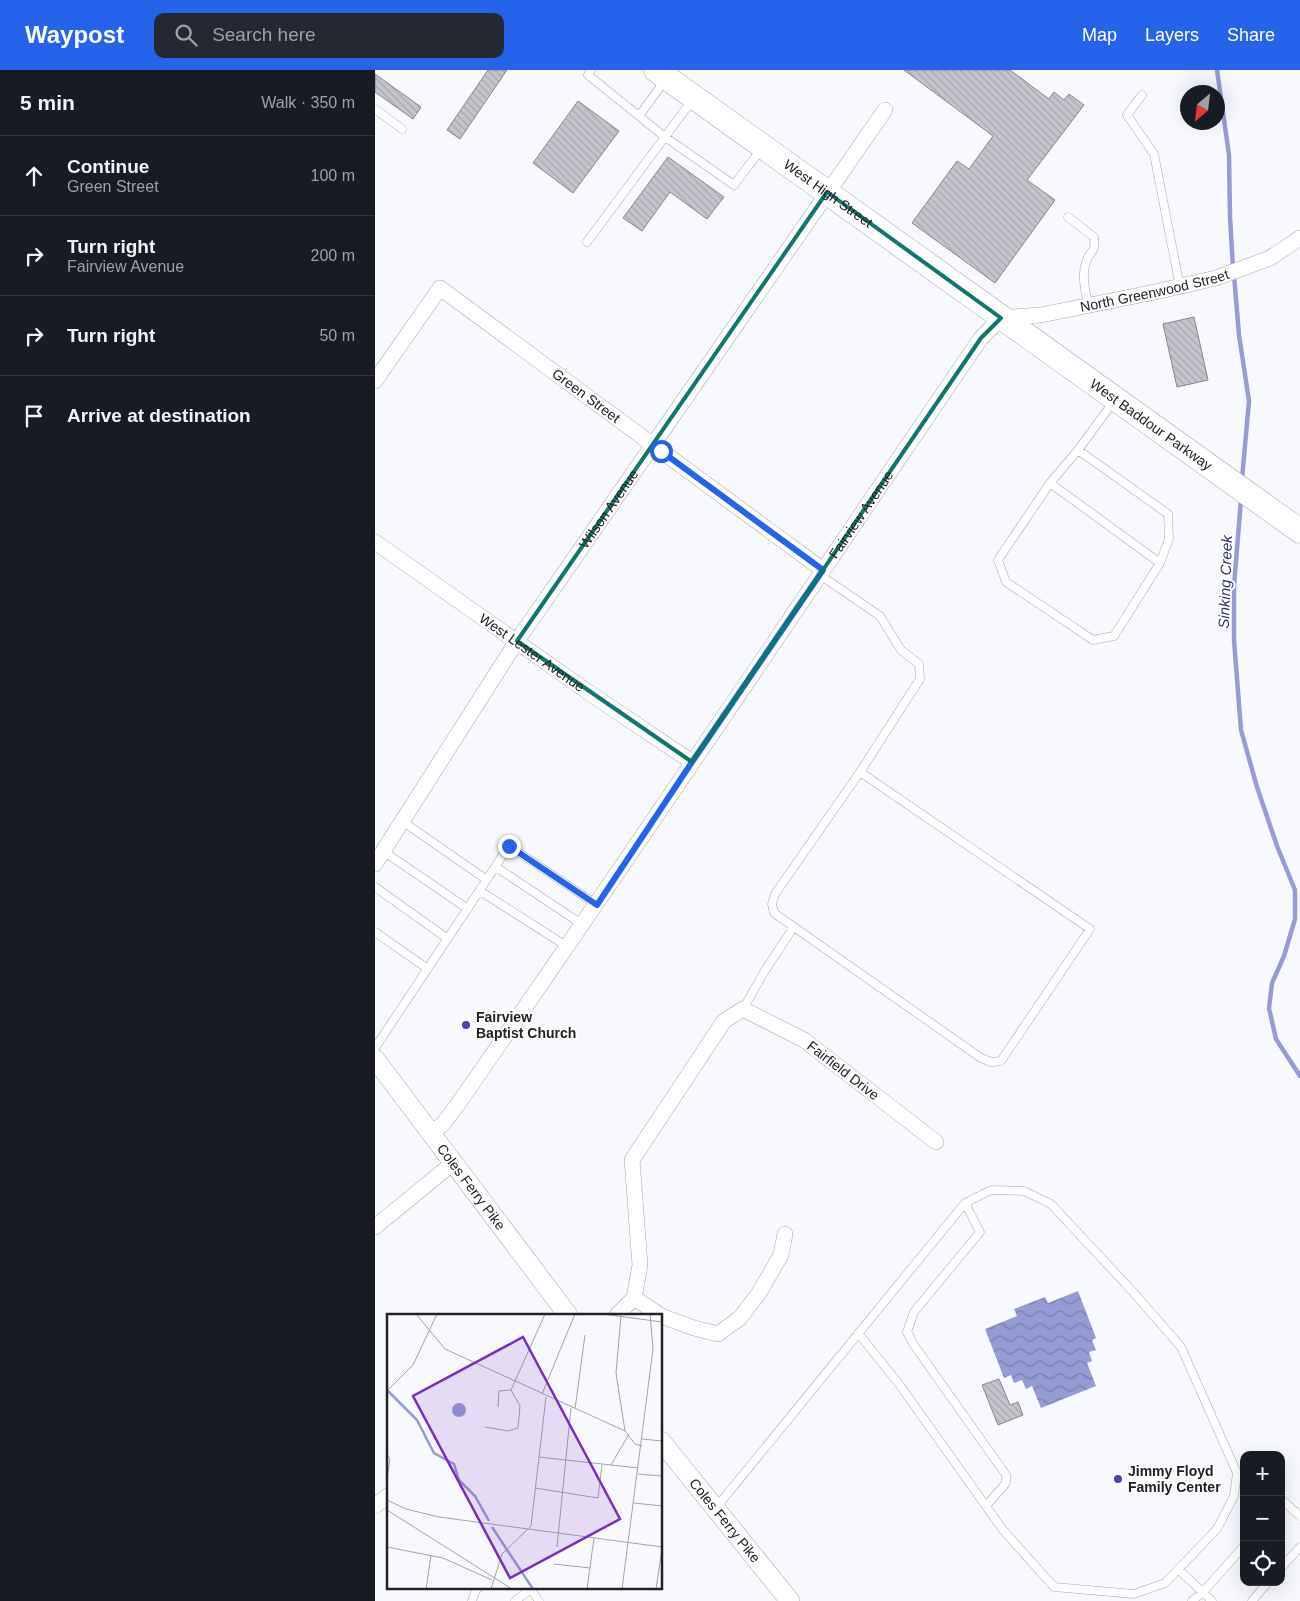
<!DOCTYPE html>
<html lang="en">
<head>
<meta charset="utf-8">
<style>
	body { margin:0; font-family:Arial,sans-serif; background:#242831; color:#f1f3f6 }
	.controls { position:absolute; right:15px; bottom:15px; display:grid; overflow:hidden; border-radius:10px; box-shadow:0 5px 20px #0002 }
	.controls button { width:45px; height:45px; display:grid; place-items:center; padding:0; border:0; border-bottom:1px solid #363941; background:#171b24; color:#f1f3f6; font:25px sans-serif }
	.compass { position:absolute; left:805px; top:15px; width:45px; height:45px; border-radius:50%; background:#171b24; box-shadow:0 5px 20px #0002; rotate:208deg }
	.stop { position:absolute; width:15px; height:15px; margin:-11px; border:4px solid #2563eb; border-radius:50%; background:#fff }
	.stop.end { background:#2563eb; border-color:#fff; box-shadow:0 1px 5px #0008 }
	.list { margin:0; padding:0; list-style:none }
	h2 { display:flex; justify-content:space-between; align-items:center; height:65px; margin:0; padding:0 20px; font-size:21px }
	h2 small { font-size:16px; font-weight:400; color:#9ea1a6 }
	.list li { display:grid; grid-template-columns:32px 1fr auto; gap:15px; align-items:center; box-sizing:border-box; height:80px; padding:0 20px; border-top:1px solid #363941 }
	.list b { display:block; font-size:19px; white-space:nowrap }
	.list p { margin:0; font-size:16px; white-space:nowrap; color:#9ea1a6 }
	.list em { font-size:16px; font-style:normal; color:#9ea1a6 }
	.icon { flex:none; width:28px; height:28px; fill:none; stroke:currentColor; stroke-width:2; stroke-linecap:round; stroke-linejoin:round }
	.map { position:relative; flex:none; width:925px; height:1531px; overflow:hidden }
	header { display:flex; align-items:center; gap:30px; box-sizing:border-box; height:70px; padding:0 25px; background:#2563eb; color:#fff }
	header strong { font-size:24px }
	nav { display:flex; gap:28px; margin-inline-start:auto; font-size:18px }
	.search { width:350px; height:45px; background:#242831; display:flex; align-items:center; gap:12px; box-sizing:border-box; padding:0 18px; border-radius:10px; color:#9ea1a6; font-size:19px }
	main { display:flex }
	aside { flex:1; background:#171b24 }
	.map>svg:first-child { display:block }
	.water { fill:url(#water-waves) }
	.lines { fill:none; stroke-linecap:round; stroke-linejoin:round }
	.stream { stroke:#949bd5; stroke-width:4.5 }
	.building { fill:url(#building-back-hatch); stroke:#84868d }
	.service-casing { stroke:#a6a7af; stroke-width:9 }
	.minor-casing { stroke:#a6a7af; stroke-width:16 }
	.tertiary-casing { stroke:#a6a7af; stroke-width:20 }
	.primary-casing { stroke:#a6a7af; stroke-width:25 }
	.service { stroke:#fff; stroke-width:8 }
	.minor { stroke:#fff; stroke-width:15 }
	.tertiary { stroke:#fff; stroke-width:19 }
	.primary { stroke:#fff; stroke-width:24 }
	.route { stroke:#2563eb; stroke-width:6 }
	.marked { fill:none; stroke:#0f766e; stroke-width:4; stroke-linejoin:round }
	.poi-dot { fill:#4842b8; stroke:#fff; stroke-width:2 }
	.labels { text-anchor:middle; dominant-baseline:central; stroke-width:4; stroke-linejoin:round; paint-order:stroke }
	.street-label { font-size:14px; fill:#222225; stroke:#fff }
	.poi-label { font-size:14px; font-weight:bold; fill:#222225; stroke:#fff; text-anchor:start }
	.water-label { font-size:15px; font-style:italic; fill:#313176; stroke:#fff }
	.inset-river { fill:none; stroke:#949bd5; stroke-width:2.5 }
	.inset-road { fill:none; stroke:#a2a3a7; stroke-width:1 }
	.view { fill:#7b2cbf; fill-opacity:0.15; stroke:#7b2cbf; stroke-width:2.5 }
	.inset-edge { fill:none; stroke:#222225; stroke-width:2.5 }
</style>
</head>
<body>
<header>
<strong>Waypost</strong>
<div class="search"><svg class="icon" aria-label="search" viewBox="0 0 24 24"><circle cx="10" cy="10" r="6"/><path d="M15 15l6 6"/></svg>Search here</div>
<nav><a>Map</a><a>Layers</a><a>Share</a></nav>
</header>
<main>
<aside>
<h2>5 min<small>Walk · 350 m</small></h2>
<ul class="list">
<li><svg class="icon" aria-label="ahead" viewBox="0 0 24 24"><path d="M12 20V5M6 11l6-6 6 6"/></svg><div><b>Continue</b><p>Green Street</p></div><em>100 m</em></li>
<li><svg class="icon" aria-label="right" viewBox="0 0 24 24"><path d="M7 20v-9h11M14 6l5 5-5 5"/></svg><div><b>Turn right</b><p>Fairview Avenue</p></div><em>200 m</em></li>
<li><svg class="icon" aria-label="right" viewBox="0 0 24 24"><path d="M7 20v-9h11M14 6l5 5-5 5"/></svg><div><b>Turn right</b></div><em>50 m</em></li>
<li><svg class="icon" aria-label="arrive" viewBox="0 0 24 24"><path d="M6 21V4h12l-3 4 3 4H6"/></svg><div><b>Arrive at destination</b></div></li>
</ul>
</aside>
<div class="map">
<svg width="925" height="1531" viewBox="0 0 925 1531">
	<defs>
		<pattern id="water-waves" width="16" height="10" patternUnits="userSpaceOnUse" patternTransform="scale(1.25)"><rect width="16" height="10" fill="#949bd5"/><path d="M0 5q4-4 8 0t8 0" fill="none" stroke="#787ead"/></pattern>
		<pattern id="building-back-hatch" width="6" height="6" patternUnits="userSpaceOnUse" patternTransform="scale(1.25)"><rect width="6" height="6" fill="#c3c4cc"/><path d="M-1 5l2 2M0 0l6 6M5-1l2 2" fill="none" stroke="#a7a8af"/></pattern>
	</defs>
	<rect width="100%" height="100%" fill="#f8f9fe"/>
	<path class="water" d="M703,1221L721,1268L717,1270L721,1280L714,1282L717,1291L712,1293L721,1316L666,1338L657,1316L651,1319L647,1310L639,1313L636,1305L629,1308L610,1259L642,1246L639,1239L670,1227L673,1233Z"/>
	<g class="lines">
		<path class="stream" d="M842,0L854,85L855,147L858,198
			M859,205L864,265L874,331L867,409
			M866,429L859,516V570L866,660L882,717L902,776L920,820V849L909,886L897,913L894,938L901,969L925,1006"/>
	</g>
	<path class="building" d="M113,0H132L85,69L72,60Z
		M529,0H635L674,29L679,22L689,30L694,24L709,35L652,110L680,130L620,213L537,153L582,91L594,99L618,66Z
		M0,4L46,37L38,49L0,22Z
		M203,31L244,61L198,123L158,93Z
		M293,87L349,127L332,149L295,122L267,161L248,148Z
		M819,247L833,310L802,317L788,254Z
		M624,1309L635,1335L643,1332L648,1345L623,1355L607,1315Z"/>
	<g class="lines">
		<defs>
			<path id="service" d="M216,0L213,5L290,67L359,115L387,78
				M767,25L752,45L779,84L805,217
				M0,39L27,59
				M264,46L291,9
				M693,147L719,167C721,185 715,179 711,192C706,206 711,223 713,236
				M212,172L318,29
				M703,380L793,444L794,469L785,493L739,566L718,570L631,512L623,490L675,413L703,380L739,331
				M675,413L785,493
				M445,505L505,546L526,580L544,594L545,609L485,702L400,824L397,834L399,843L606,988L616,992L626,991L715,859L485,702
				M27,751L112,810
				M8,781L93,839
				M121,797L208,855
				M0,817L73,869
				M105,821L193,877
				M0,862L53,899
				M368,939L391,899L418,858
				M0,978L134,776L222,835
				M590,1133L605,1162L539,1242L532,1262L539,1275L631,1405V1413L611,1436
				M906,1429L925,1446
				M340,1439L590,1133L616,1120L649,1121L676,1134L759,1223L806,1277L862,1403L859,1426L842,1459L790,1513L759,1524L679,1517L628,1460L524,1314L483,1263
				M906,1498L925,1477
				M803,1499L837,1531
				M154,1517L164,1531
				M97,1531L101,1520L104,1517
				M140,1531L156,1519
				M817,1531L828,1522L869,1476
				M877,1531L893,1512"/>
			<g id="minor">
				<path id="s1" d="M0,311L65,218L448,500"/>
				<path id="s2" d="M0,472L216,624L317,692"/>
				<path id="s3" d="M0,794L142,571L510,40"/>
				<path id="s4" d="M56,1063L68,1054L83,1034C260,780 432,523 606,268L626,248L666,245L780,222L841,208L895,188L925,168"/>
				<path d="M0,1157L78,1093"/>
				<path d="M259,1228L285,1245"/>
				<path id="s5" d="M242,1245L259,1228L265,1195L257,1090L349,951L368,939L429,970L561,1072"/>
				<path d="M286,1246L319,1258L343,1264L365,1248L384,1223L406,1185L410,1164"/>
				<path d="M0,1436L14,1425"/>
			</g>
			<g id="tertiary">
				<path id="s6" d="M0,989L193,1245"/>
				<path id="s7" d="M286,1371L415,1531"/>
			</g>
			<g id="primary">
				<path id="s8" d="M281,0L925,461"/>
			</g>
		</defs>
		<use href="#service" class="service-casing"/>
		<use href="#minor" class="minor-casing"/>
		<use href="#tertiary" class="tertiary-casing"/>
		<use href="#primary" class="primary-casing"/>
		<use href="#service" class="service"/>
		<use href="#minor" class="minor"/>
		<use href="#tertiary" class="tertiary"/>
		<use href="#primary" class="primary"/>
	</g>
	<g class="lines">
		<path class="route" d="M134,776L222,835L317,692L448,500L286,381"/>
	</g>
	<path class="marked" d="M452,122L626,248L606,268L317,692L142,571Z"/>
	<g class="poi-dot">
		<circle cx="91" cy="955" r="5"/>
		<circle cx="743" cy="1409" r="5"/>
	</g>
	<g class="labels">
		<g class="street-label">
			<text stroke="none"><textPath href="#s8" startOffset="212">West High Street</textPath></text>
			<text stroke="none"><textPath href="#s4" startOffset="1152">North Greenwood Street</textPath></text>
			<text stroke="none"><textPath href="#s1" startOffset="295">Green Street</textPath></text>
			<text stroke="none"><textPath href="#s8" startOffset="609">West Baddour Parkway</textPath></text>
			<text stroke="none"><textPath href="#s3" startOffset="425">Wilson Avenue</textPath></text>
			<text stroke="none"><textPath href="#s4" startOffset="754">Fairview Avenue</textPath></text>
			<text stroke="none"><textPath href="#s2" startOffset="192">West Lester Avenue</textPath></text>
			<text stroke="none"><textPath href="#s5" startOffset="470">Fairfield Drive</textPath></text>
			<text stroke="none"><textPath href="#s6" startOffset="160">Coles Ferry Pike</textPath></text>
			<text stroke="none"><textPath href="#s7" startOffset="102">Coles Ferry Pike</textPath></text>
		</g>
		<g class="poi-label">
			<text x="101" y="947">Fairview<tspan x="101" dy="16">Baptist Church</tspan></text>
			<text x="753" y="1401">Jimmy Floyd<tspan x="753" dy="16">Family Center</tspan></text>
		</g>
		<g class="water-label">
			<text transform="translate(850 512) rotate(-88)">Sinking Creek</text>
		</g>
	</g>
	<g transform="translate(12 1244)">
		<rect width="275" height="275" fill="#f8f9fe"/>
		<path d="M65 96a7 7 0 1 1 14 0a7 7 0 1 1-14 0Z" fill="#949bd5"/>
		<path class="inset-river" d="M1,77L30,106L47,139L67,150L72,166L88,182L102,207M105,213L146,275"/>
		<path class="inset-road" d="M29,0L58,35L238,117L248,130L255,132M216,0L275,8M234,2L229,59L238,117M0,77L26,51L50,0M155,80L188,0M111,93L112,77L124,76M188,95L198,21M98,113L121,117L131,114L133,92L124,76L158,0M255,125L275,127M0,140L3,145L0,164M152,143L251,154M224,151L242,120M251,160L275,162M148,174L211,184L215,151M0,186L19,195L52,203L275,233M247,189L275,192M0,196L125,275M0,233L56,244L105,266M170,233L184,94M167,250L203,254M39,275L44,241M104,275L115,240L144,212L159,83M200,275L207,224M235,275L266,35L263,0M269,275L275,235"/>
		<path class="view" d="M136,23L233,205L123,264L26,82Z"/>
		<rect width="275" height="275" class="inset-edge"/>
	</g>
</svg>
<div class="controls">
<button>+</button>
<button>−</button>
<button><svg class="icon" aria-label="locate" viewBox="0 0 24 24"><circle cx="12" cy="12" r="6"/><path d="M12 2v4M12 18v4M2 12h4M18 12h4"/></svg></button>
</div>
<svg class="compass" viewBox="-18 -18 36 36"><path d="M0-13l5 13h-10z" fill="#e53935"/><path d="M0 13l5-13h-10z" fill="#9ea1a6"/></svg>
<div class="stop" style="left:286px;top:381px"></div>
<div class="stop end" style="left:134px;top:776px"></div>
</div>
</main>
</body>
</html>
